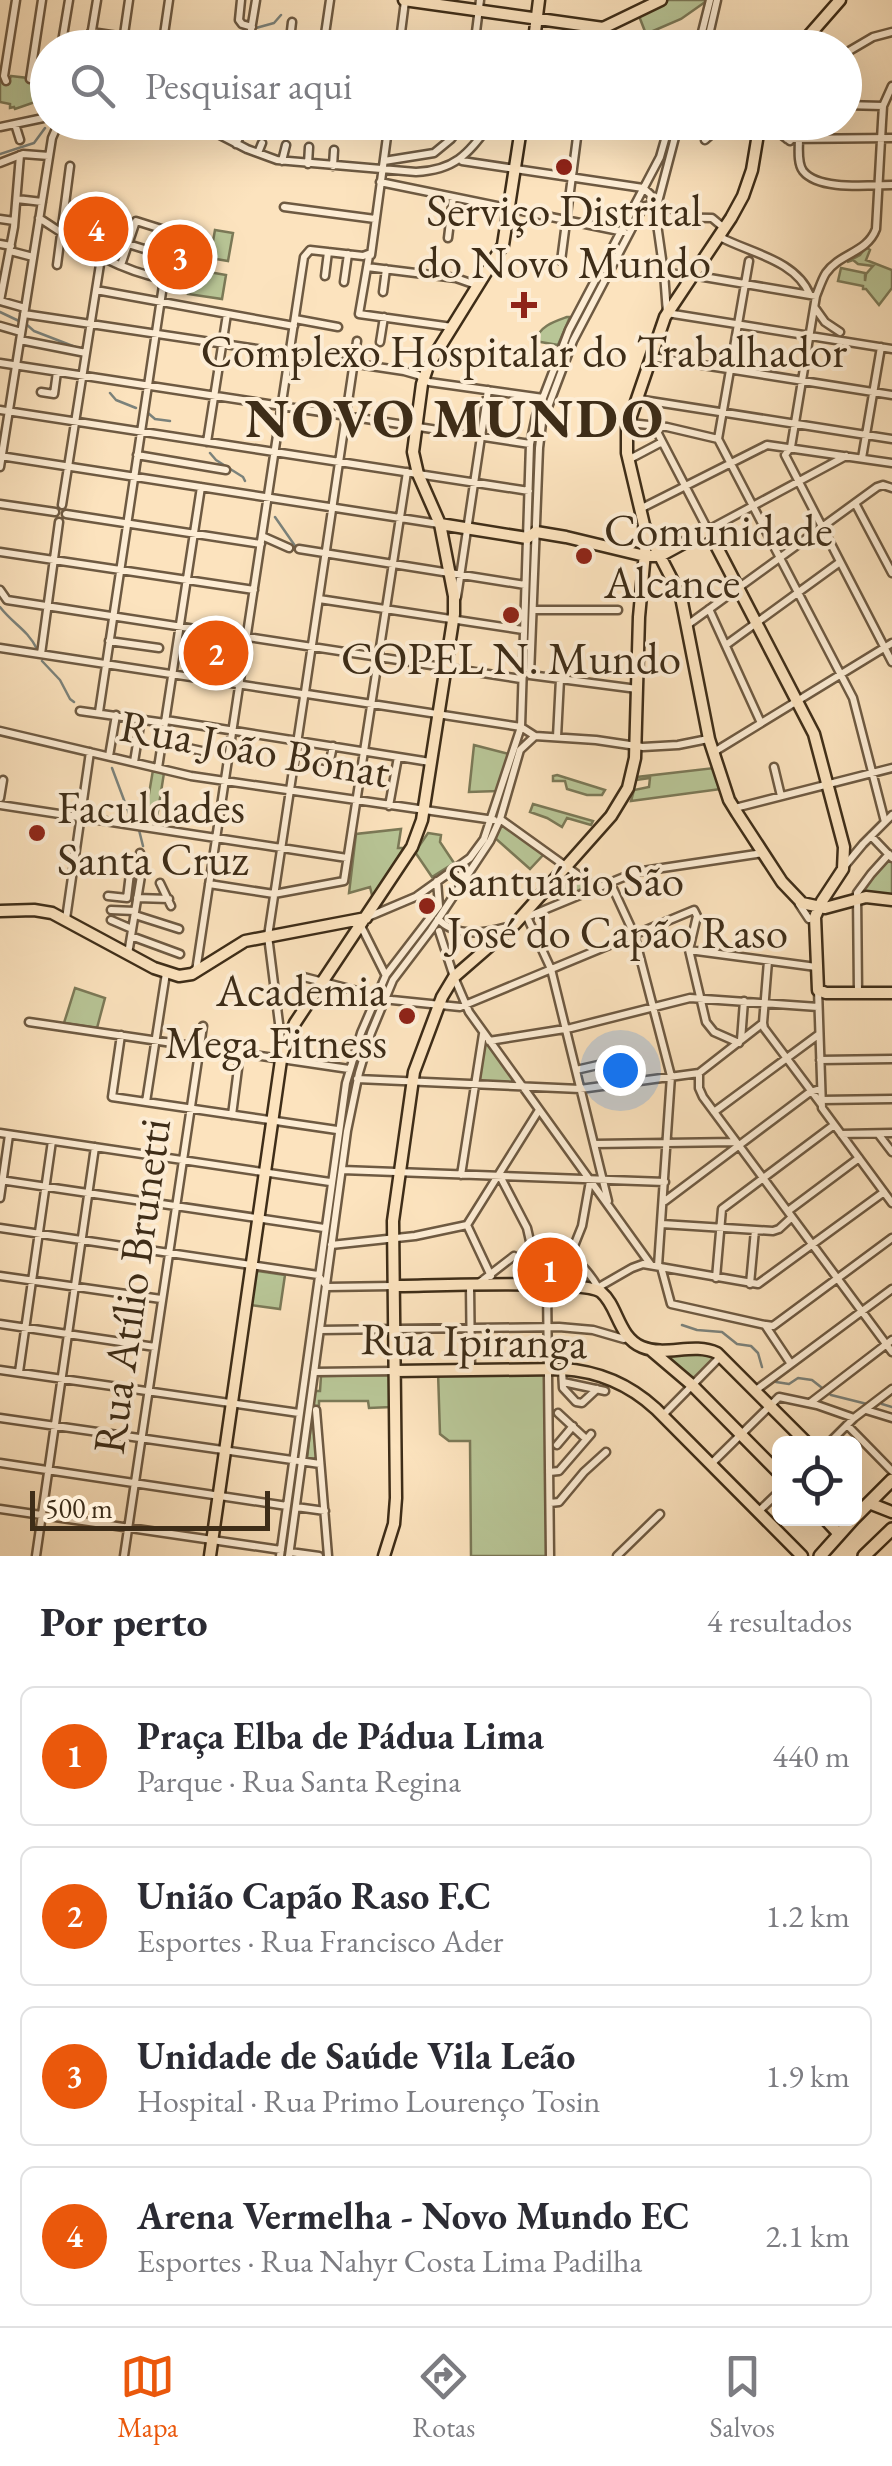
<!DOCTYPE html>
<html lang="pt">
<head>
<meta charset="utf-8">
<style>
	body { margin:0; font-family:"EB Garamond",serif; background:#f7f7f7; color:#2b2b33 }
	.controls { position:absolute; right:30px; bottom:30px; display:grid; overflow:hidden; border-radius:15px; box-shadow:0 10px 40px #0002 }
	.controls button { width:90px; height:90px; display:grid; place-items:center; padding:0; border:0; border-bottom:2px solid #e1e1e2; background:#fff; color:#2b2b33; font:50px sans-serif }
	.scale { position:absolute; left:30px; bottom:25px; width:240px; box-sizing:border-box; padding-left:10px; border:5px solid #3e2d18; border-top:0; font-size:28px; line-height:35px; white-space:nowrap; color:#3e2d18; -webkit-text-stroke:8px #fdedd5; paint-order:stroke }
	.you { position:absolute; left:620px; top:1070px; width:35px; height:35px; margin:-25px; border:8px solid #fff; border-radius:50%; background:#1a73e8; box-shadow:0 0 0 15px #1a73e833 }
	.badge { display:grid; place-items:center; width:65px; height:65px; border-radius:50%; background:#ea580c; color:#fff; font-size:32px; font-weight:700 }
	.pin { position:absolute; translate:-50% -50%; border:5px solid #fff; box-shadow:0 2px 10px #0006 }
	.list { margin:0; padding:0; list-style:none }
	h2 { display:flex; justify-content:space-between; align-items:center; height:130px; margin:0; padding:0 40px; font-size:42px }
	h2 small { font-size:32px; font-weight:400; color:#7c7c81 }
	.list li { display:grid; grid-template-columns:65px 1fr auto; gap:30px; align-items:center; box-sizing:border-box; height:140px; margin:0 20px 20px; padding:0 20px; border:2px solid #e1e1e2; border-radius:15px }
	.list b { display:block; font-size:38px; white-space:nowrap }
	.list p { margin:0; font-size:32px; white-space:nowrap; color:#7c7c81 }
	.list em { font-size:32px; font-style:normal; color:#7c7c81 }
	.icon { flex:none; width:55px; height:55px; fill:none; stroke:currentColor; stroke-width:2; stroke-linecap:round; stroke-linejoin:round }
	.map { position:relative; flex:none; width:892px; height:1556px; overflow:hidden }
	.search { position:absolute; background:#fff; box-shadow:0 10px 40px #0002; left:30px; right:30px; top:30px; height:110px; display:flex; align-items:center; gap:25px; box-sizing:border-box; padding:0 35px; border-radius:55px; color:#7c7c81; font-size:38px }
	.sheet { height:770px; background:#fff }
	nav { display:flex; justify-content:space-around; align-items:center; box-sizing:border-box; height:140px; border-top:2px solid #e1e1e2; background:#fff; font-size:28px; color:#7c7c81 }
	nav a { display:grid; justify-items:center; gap:5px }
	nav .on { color:#ea580c }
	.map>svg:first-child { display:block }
	.green { fill:#b8c596; stroke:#7b7957; stroke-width:2.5 }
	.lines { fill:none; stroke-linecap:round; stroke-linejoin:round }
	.stream { stroke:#7b827b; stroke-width:2.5 }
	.minor-casing { stroke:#6e5a42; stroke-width:11 }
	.major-casing { stroke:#3e2d18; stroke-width:15 }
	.highway-casing { stroke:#3e2d18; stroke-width:16 }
	.minor { stroke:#fdedd5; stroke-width:6 }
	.major { stroke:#fce3be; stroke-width:10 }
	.highway { stroke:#fce3be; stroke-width:11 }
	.poi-dot { fill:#8f2418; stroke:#fdedd5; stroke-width:4 }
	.labels { text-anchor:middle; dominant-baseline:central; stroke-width:8; stroke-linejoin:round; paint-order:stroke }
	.poi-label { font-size:45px; fill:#3e2d18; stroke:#fdedd5 }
	.street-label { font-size:45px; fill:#3e2d18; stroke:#fdedd5 }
	.district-label { font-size:55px; font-weight:bold; letter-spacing:2.5px; fill:#3e2d18; stroke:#fdedd5 }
</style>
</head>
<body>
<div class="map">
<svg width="892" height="1556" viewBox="0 0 892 1556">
	<rect width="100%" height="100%" fill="#fce3be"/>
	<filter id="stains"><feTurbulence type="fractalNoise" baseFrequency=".002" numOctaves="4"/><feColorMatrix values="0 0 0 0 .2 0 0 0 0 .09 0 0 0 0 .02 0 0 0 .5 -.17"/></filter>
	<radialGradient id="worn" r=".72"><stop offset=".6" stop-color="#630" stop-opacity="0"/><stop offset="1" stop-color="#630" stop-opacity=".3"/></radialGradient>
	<path class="green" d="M667,0H708L681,19L646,34L639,16Z
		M11,76L28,78L30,82L45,86L43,102H35L15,109L14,107L10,108V104L0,102V80L8,84Z
		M85,203L125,228L107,256L67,231Z
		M215,230L233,233L228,261L210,258Z
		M866,247L870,250L866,260L892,270V288L879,305L866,289H863V286L838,281L841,268L865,273V281L866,274L873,266L858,264L853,260L847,262L860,255Z
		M192,269L226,275L222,299L188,294Z
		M567,317H570L558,345L535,341C540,326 553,322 567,317Z
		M194,633L242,640L237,674L189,667Z
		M474,745L509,754L498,791L469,792Z
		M714,768L721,789L631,801L634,790L649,787L650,778L636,780L637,777Z
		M153,770L164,773L156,824L144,823Z
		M557,775L605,790L602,795H587L567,789L565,781H553V776Z
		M533,804L593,821L591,825L567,818L562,827L547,818L530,812Z
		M501,823L545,853L530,869L495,838Z
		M401,829L398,848H404L373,899L370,887L349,893L356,834Z
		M428,833L441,835L440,842L454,863L432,877L415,852Z
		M889,857L892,860V895L872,892L859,893Z
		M567,871L588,886L565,897L554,890L539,905Z
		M75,988L105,998L97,1028L64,1023Z
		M485,1041L517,1083L479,1082Z
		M530,1252C555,1255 582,1259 592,1285L518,1283L516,1257Z
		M258,1271L285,1275L280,1309L250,1305L254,1273Z
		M691,1350L717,1356L692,1382L663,1356V1353Z
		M546,1371L548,1556H471L470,1441H449L440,1434L438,1372Z
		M390,1375L391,1407L369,1408L368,1401H319V1405L315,1408L318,1459L307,1458L315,1391H320L321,1376Z"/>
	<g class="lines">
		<path class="stream" d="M256,28L274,23L281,15
			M0,154L34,143L45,128
			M0,312L19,321
			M26,324L34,331L78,348
			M110,393L116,400L136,408
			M148,413L155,419L170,421
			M210,453L216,460L243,477L245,481
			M275,517L300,553
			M0,607C13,624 27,629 37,649
			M42,661L60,680L70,699L74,702
			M112,768L130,816
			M139,830L143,846
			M682,1325L697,1330L722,1332L737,1344L751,1346L758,1353L762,1367
			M776,1382L789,1384L798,1378L812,1380L831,1395L867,1404
			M882,1404L892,1407"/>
		<defs>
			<path id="minor" d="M241,0L239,20L242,24L252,27
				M91,32L198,48
				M61,48L69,0
				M89,48L97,0
				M122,48L129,0
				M162,48L169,0
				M248,48L256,0
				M289,48L292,22
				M323,48L330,0
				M399,48L405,1
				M474,48L480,0
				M567,48L601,29
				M698,48L710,0
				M706,48L717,0
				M844,54L873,37L892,32
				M30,79L42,0
				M6,81L4,76L16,0
				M892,86L883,106L882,122L876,229C867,253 840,253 826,273C822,279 819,289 816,296L791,447L785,455L892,662
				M844,105L883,106
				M195,122L247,149L277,160L416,172C457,170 468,153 492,122
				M764,122L790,141
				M15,124L20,140
				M0,127L48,117
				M216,133L220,123
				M799,138C799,148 797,163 803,171C819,191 869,185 892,185
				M787,139L892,138
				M705,140L725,122
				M236,144L241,134
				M258,153L262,143
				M20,155L14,227L0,301L25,308
				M282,161L286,145
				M384,161L434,153L451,139L464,122
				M462,161L643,188
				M0,163L23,154L49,156
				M308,164L309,147
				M333,166L334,150
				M380,182L624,232
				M643,188L650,194L654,203L664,273L667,313L892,349
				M17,199L42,202
				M284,207L375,219
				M655,217L712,218L724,228
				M39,218C81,245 113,269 164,279
				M0,219L14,221
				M720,237C750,253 796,260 810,295
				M448,238L453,197
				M0,244L11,246
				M128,244L167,256
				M10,251L33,257
				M371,255L389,122
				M369,256L359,314L452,327
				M561,261L579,122
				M749,261L718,439L853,698L885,822
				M57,265L70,166
				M367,267L456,278L479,286
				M664,273L692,275L816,296
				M325,276L328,252
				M344,282L348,254
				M96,290L294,326
				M383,292L386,269
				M815,308L825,322L840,332
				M24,314L404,371L418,375L429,382L543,398
				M295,319L338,327
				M0,326L21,332
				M20,340L86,353
				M380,342L384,317
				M652,357L892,395
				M0,363L530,444
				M41,392L54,394L57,372
				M637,399L892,439
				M0,410L529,491
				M630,423L667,427L718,439
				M654,426L708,530L846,456
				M207,442L227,314
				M137,455L226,470
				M0,456L439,524
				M862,458L881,347
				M628,460L662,442
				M0,467L52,138L59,122
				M855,503L892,573
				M0,504L55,512
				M62,505L101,258
				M640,509L767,445L892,463
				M66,514L261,544
				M262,536L289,548
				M299,549L525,585
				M0,552L254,590
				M0,590L7,600L521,679
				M457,597L488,390
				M319,599L523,630
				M709,609L761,723
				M533,610H618
				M686,626L877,487L883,485L892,488
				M109,641L159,648
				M726,645L840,562
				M0,648L302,694
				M41,654L59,522
				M530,675L539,448L542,423L573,341L643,207L658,202L679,122
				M530,675L637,689
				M307,694L521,727L535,736
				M80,711L165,723
				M99,712L171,232L136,221L121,265
				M166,720L430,762
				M0,731L191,776L494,820
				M535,736L596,740L643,747L678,745L708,739
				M557,737L560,679
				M162,742L202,751
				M714,752L892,643
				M109,756L116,715
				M134,762L141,719
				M311,767L328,770L333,746
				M774,767L781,796
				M158,768L201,487
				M0,798L3,780
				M0,805L347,858
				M389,806L398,757
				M735,808L892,768
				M500,819L596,888
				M871,836L892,858
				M843,868L863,844L892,815
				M610,882L634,934L671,1076L658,1266
				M160,883L171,906
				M209,884L274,894L344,881L407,472
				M108,896L127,898
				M417,896L470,858L484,839L521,727L530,444L536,416L569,330L660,157L670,122
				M127,898L131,865
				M137,898L169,899
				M799,904L809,919
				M111,910L135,911
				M527,911V917L551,969L608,1201
				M135,915L179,929
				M368,917L420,895
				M527,917L636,872L763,853
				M66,919L90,752
				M438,919C456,938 485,933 507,927
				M111,920L132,929
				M361,926L385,974
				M439,931L454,977L469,1012L651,1265
				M131,936L180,954
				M689,950L816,967
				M128,954L141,876L140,853
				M768,961L763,1023L764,1028L821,1104
				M196,971L304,257L310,250L363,256L371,253
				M300,976L392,1000L460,1007L694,910L697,916L689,950L706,1022L714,1032L739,1043
				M818,990L822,1108L892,1203
				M858,992L857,893L871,874L889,854
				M29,1022L349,1069
				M121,1035L112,1097L337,1130
				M741,1040L744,1001
				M489,1041L571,1028L690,998L818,1007
				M282,1047L268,936L304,697L302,694L305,692L357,341
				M820,1060L892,1059
				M576,1070L598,1065
				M699,1073V1088L703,1097L892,1352
				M357,1079L580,1089L699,1073L763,1023
				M821,1100L892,1099
				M146,1102L166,973
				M714,1112L818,1035
				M232,1115L240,1053
				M0,1133L330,1182
				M841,1134L892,1133
				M879,1135L892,1152
				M594,1144L736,1142
				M342,1170L665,1182
				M461,1175L483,1034
				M501,1178L527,1228L532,1250C566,1250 582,1259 599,1289
				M0,1180L324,1228
				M0,1198L9,1135
				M665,1201L810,1092L820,1089
				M788,1211L859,1158
				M662,1224L773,1231L779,1229L792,1217
				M467,1225L491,1276
				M0,1228L318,1275L327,1287L393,1286
				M331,1245L415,1236L467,1225L539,1110
				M570,1256L582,1226L590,1181
				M661,1267L671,1304L765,1325L791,1364
				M0,1276L161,1299
				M716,1278L722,1209L834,1125
				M479,1283L514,1256
				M750,1284L755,1230
				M547,1285L550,1556
				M470,1286L471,1369
				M599,1287L632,1268L643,1264L758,1284L884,1192
				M0,1324L155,1347
				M766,1325L773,1326L892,1238
				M320,1330L559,1327L593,1330L624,1339L627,1335
				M0,1370L299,1413
				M562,1370L563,1388L576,1402L582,1403L597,1389
				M19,1372L52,1141
				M314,1372L395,1371
				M563,1382L605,1391
				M756,1390L892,1289
				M810,1403L892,1340
				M316,1410L328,1556
				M866,1410L892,1418
				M558,1413L586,1439
				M663,1415L721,1356
				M0,1418L320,1464
				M847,1425L892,1471
				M828,1444L854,1418L892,1389
				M557,1445L573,1426
				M0,1463L287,1506
				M711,1464L779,1397L817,1405L854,1418
				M549,1472L559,1471L591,1434
				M550,1503L559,1502L584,1472L606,1452
				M296,1507L325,1511
				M0,1509L281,1550
				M759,1511L780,1491
				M290,1552L319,1556
				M36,1556L95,1147
				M124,1556L203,1026
				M280,1556L346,1083L361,1033L386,975L439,906L437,881
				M289,1556L347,1131L359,1073L371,1033L393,980L431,930L490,841L500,819L520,750L535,736
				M617,1556L660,1514"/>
			<path id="major" d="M404,0L603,28L661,0
				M533,48L539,0
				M798,48L840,0
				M760,122L752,170L743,196L731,218L665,317L627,428V453L644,525L681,597L709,739L729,800L737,813L782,882L802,903L825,908L866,897L892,900
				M440,524L527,538L536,532L566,537L645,556H660L708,530L814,734L844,847L843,869L822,901L815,917L818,990L826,993H892
				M0,911L34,910L52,913L154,968L179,976L192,974L245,941L366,918
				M393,1286C425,1286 583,1279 601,1292C618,1306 618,1337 642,1347C666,1357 693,1342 717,1353L808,1444
				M652,1351L692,1385L780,1474
				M395,1371L562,1369C598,1371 630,1385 656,1409L802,1556
				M869,1503L892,1512
				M824,1518L839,1534
				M210,1556L282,1053L295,1023L412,847L422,820L454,614V596L440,524L418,474L413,452L422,384L428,366L503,245L522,122
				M384,1556L394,1524L396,1498L393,1221L414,1072L442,997L454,977L515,924L611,816L628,788L635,758L639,617L646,542L644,525"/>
			<path id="highway" d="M854,1518L892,1480
				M820,1556L854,1518
				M864,1556L892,1529"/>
		</defs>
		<use href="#minor" class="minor-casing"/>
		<use href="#major" class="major-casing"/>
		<use href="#highway" class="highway-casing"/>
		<use href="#minor" class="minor"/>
		<use href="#major" class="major"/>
		<use href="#highway" class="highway"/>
	</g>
	<g class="poi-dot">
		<circle cx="564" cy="167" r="10"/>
		<path d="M519 290h10v10h10v10h-10v10h-10v-10h-10v-10h10z"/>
		<circle cx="584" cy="556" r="10"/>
		<circle cx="511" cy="615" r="10"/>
		<circle cx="37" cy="833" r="10"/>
		<circle cx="427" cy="906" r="10"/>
		<circle cx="407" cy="1016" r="10"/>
	</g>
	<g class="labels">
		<g class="poi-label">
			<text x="564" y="210">Serviço Distrital<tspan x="564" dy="52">do Novo Mundo</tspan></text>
			<text x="524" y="351">Complexo Hospitalar do Trabalhador</text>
			<text x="604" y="530" text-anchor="start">Comunidade<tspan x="604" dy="52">Alcance</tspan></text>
			<text x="511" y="658">COPEL N. Mundo</text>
			<text x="57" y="807" text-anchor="start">Faculdades<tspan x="57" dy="52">Santa Cruz</tspan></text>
			<text x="447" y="880" text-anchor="start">Santuário São<tspan x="447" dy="52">José do Capão Raso</tspan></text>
			<text x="387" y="990" text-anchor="end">Academia<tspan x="387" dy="52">Mega Fitness</tspan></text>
		</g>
		<g class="street-label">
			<text transform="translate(255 748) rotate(10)">Rua João Bonat</text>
			<text transform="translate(131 1286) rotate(-82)">Rua Atílio Brunetti</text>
			<text transform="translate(474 1340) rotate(1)">Rua Ipiranga</text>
		</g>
		<g class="district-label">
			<text x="455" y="417">NOVO MUNDO</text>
		</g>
	</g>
	<rect width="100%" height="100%" filter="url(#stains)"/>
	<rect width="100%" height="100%" fill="url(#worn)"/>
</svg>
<div class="controls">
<button><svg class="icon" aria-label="locate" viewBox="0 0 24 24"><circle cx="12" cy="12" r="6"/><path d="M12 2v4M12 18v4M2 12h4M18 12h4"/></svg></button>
</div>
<div class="scale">500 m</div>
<div class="you"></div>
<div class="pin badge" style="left:550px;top:1270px">1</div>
<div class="pin badge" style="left:216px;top:653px">2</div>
<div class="pin badge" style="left:180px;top:257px">3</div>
<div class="pin badge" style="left:96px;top:229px">4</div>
<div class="search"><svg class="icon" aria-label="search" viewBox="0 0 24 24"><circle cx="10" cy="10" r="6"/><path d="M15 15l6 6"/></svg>Pesquisar aqui</div>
</div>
<section class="sheet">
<h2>Por perto<small>4 resultados</small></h2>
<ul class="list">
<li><span class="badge">1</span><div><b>Praça Elba de Pádua Lima</b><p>Parque · Rua Santa Regina</p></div><em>440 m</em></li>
<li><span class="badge">2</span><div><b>União Capão Raso F.C</b><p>Esportes · Rua Francisco Ader</p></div><em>1.2 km</em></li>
<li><span class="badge">3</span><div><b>Unidade de Saúde Vila Leão</b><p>Hospital · Rua Primo Lourenço Tosin</p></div><em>1.9 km</em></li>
<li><span class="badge">4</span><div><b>Arena Vermelha - Novo Mundo EC</b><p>Esportes · Rua Nahyr Costa Lima Padilha</p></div><em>2.1 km</em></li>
</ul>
</section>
<nav>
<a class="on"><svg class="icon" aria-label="map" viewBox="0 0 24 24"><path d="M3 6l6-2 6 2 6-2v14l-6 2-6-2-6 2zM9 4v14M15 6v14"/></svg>Mapa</a>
<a><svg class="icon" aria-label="directions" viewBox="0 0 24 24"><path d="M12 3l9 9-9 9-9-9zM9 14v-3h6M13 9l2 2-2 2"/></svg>Rotas</a>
<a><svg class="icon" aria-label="saved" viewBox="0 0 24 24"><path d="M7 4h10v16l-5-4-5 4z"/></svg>Salvos</a>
</nav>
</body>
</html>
